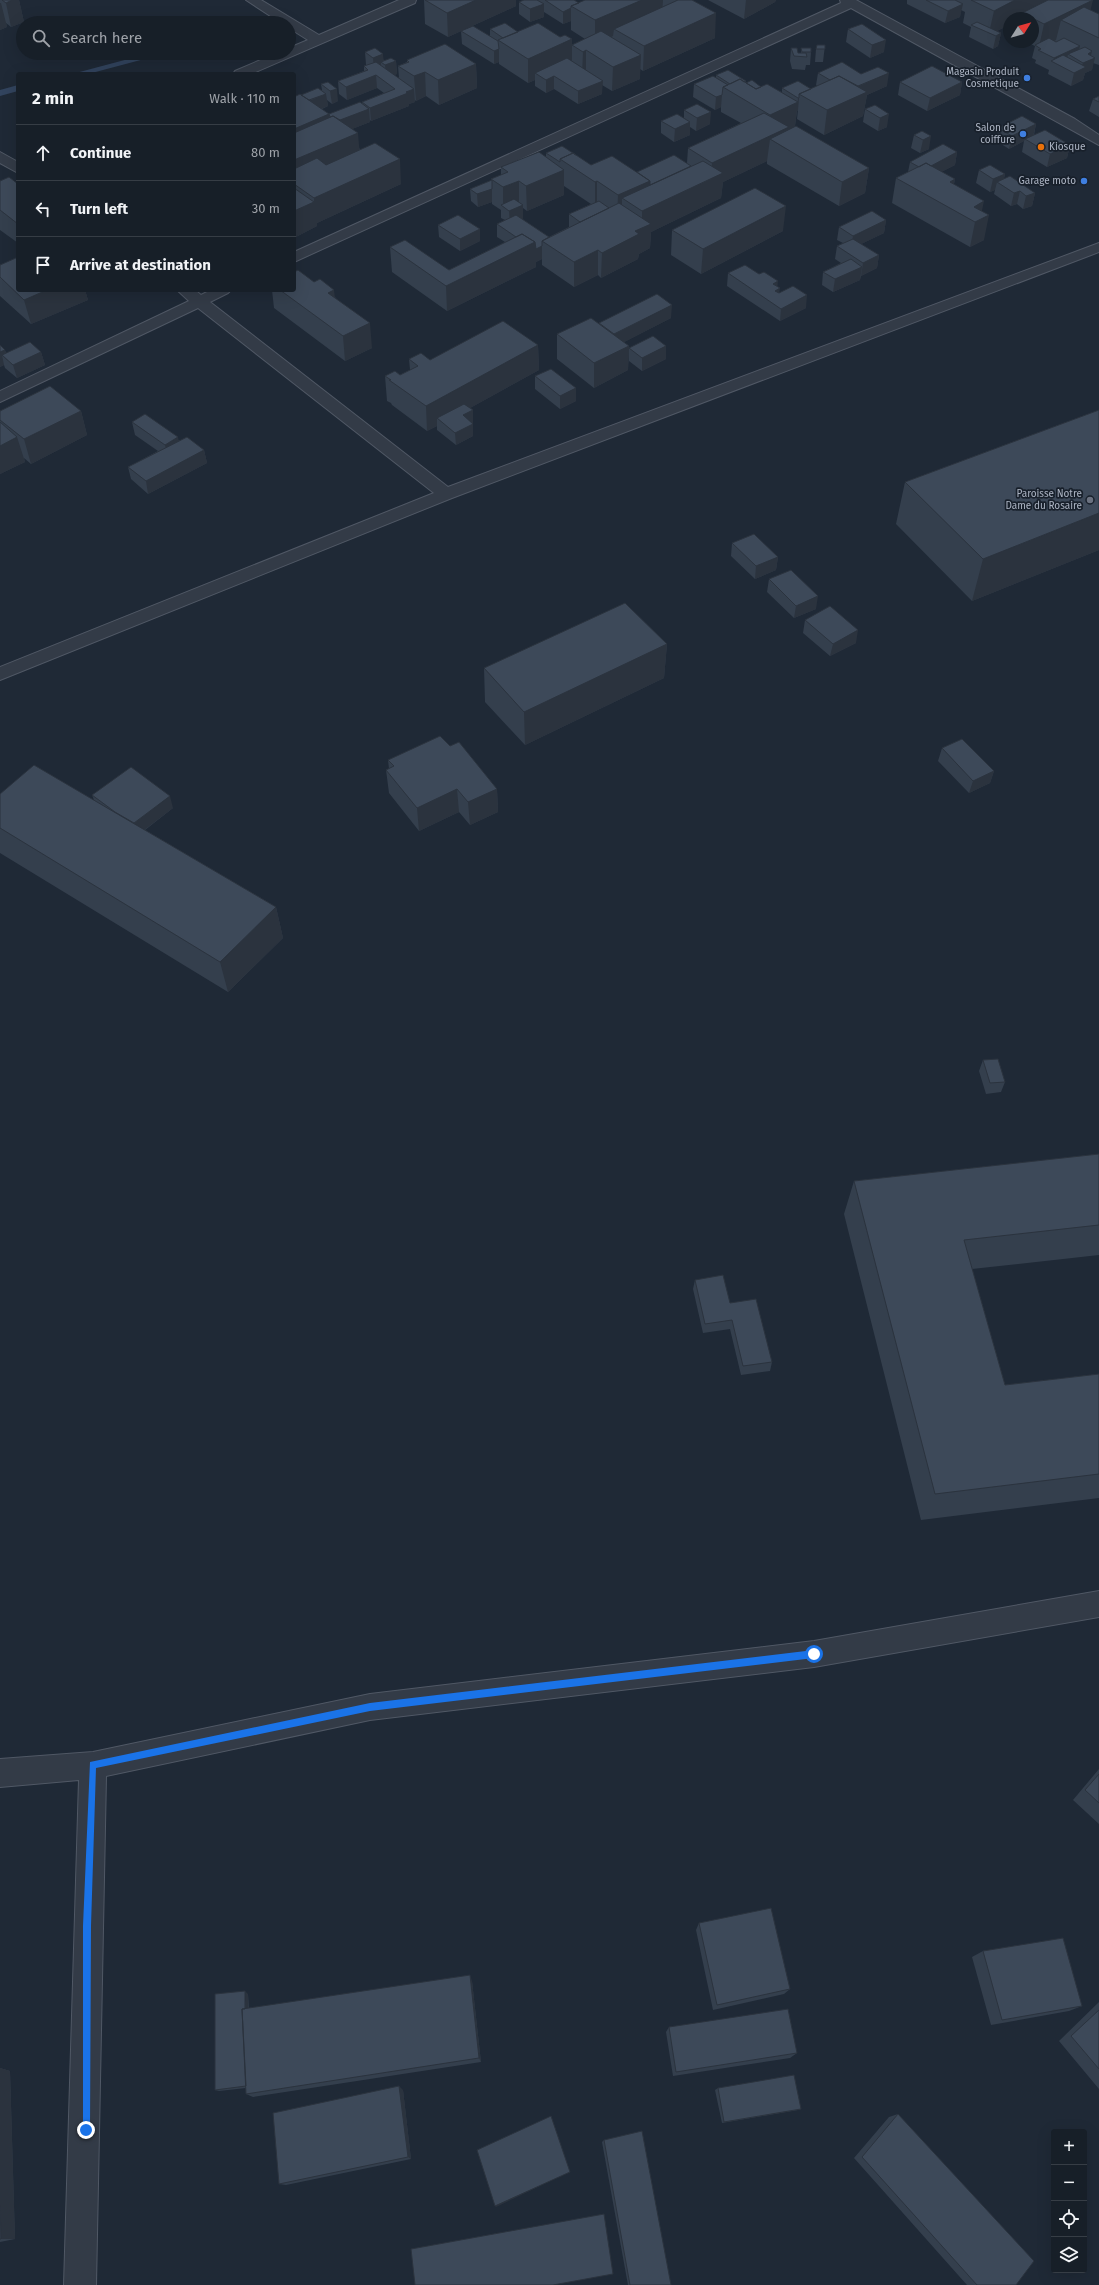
<!DOCTYPE html>
<html lang="en">
<head>
<meta charset="utf-8">
<style>
	body { margin:0; font-family:"Fira Sans",sans-serif; background:#202730; color:#f1f3f6 }
	.controls { position:absolute; right:12px; bottom:12px; display:grid; overflow:hidden; border-radius:4px; box-shadow:0 4px 16px #0002 }
	.controls button { width:36px; height:36px; display:grid; place-items:center; padding:0; border:0; border-bottom:1px solid #363d45; background:#171f28; color:#f1f3f6; font:20px sans-serif }
	.compass { position:absolute; left:1003px; top:12px; width:36px; height:36px; border-radius:50%; background:#171f28; box-shadow:0 4px 16px #0002; rotate:53deg }
	.stop { position:absolute; width:12px; height:12px; margin:-9px; border:3px solid #1a73e8; border-radius:50%; background:#fff }
	.stop.end { background:#1a73e8; border-color:#fff; box-shadow:0 1px 4px #0008 }
	.list { margin:0; padding:0; list-style:none }
	h2 { display:flex; justify-content:space-between; align-items:center; height:52px; margin:0; padding:0 16px; font-size:17px }
	h2 small { font-size:13px; font-weight:400; color:#9ea2a8 }
	.list li { display:grid; grid-template-columns:26px 1fr auto; gap:12px; align-items:center; box-sizing:border-box; height:56px; padding:0 16px; border-top:1px solid #363d45 }
	.list b { display:block; font-size:15px; white-space:nowrap }
	.list em { font-size:13px; font-style:normal; color:#9ea2a8 }
	.icon { flex:none; width:22px; height:22px; fill:none; stroke:currentColor; stroke-width:2; stroke-linecap:round; stroke-linejoin:round }
	.map { position:relative; flex:none; width:1099px; height:2285px; overflow:hidden }
	.search { position:absolute; background:#171f28; box-shadow:0 4px 16px #0002; left:16px; top:16px; width:280px; height:44px; display:flex; align-items:center; gap:10px; box-sizing:border-box; padding:0 14px; border-radius:22px; color:#9ea2a8; font-size:15px }
	.panel { position:absolute; background:#171f28; box-shadow:0 4px 16px #0002; left:16px; top:72px; width:280px; height:220px; border-radius:4px }
	.map>svg:first-child { display:block }
	.lines { fill:none; stroke-linecap:round; stroke-linejoin:round }
	.stream { fill:#32445e; fill-rule:evenodd }
	.minor-casing { stroke:#505865; stroke-width:2 }
	.minor { fill:#333b47; fill-rule:evenodd }
	.wall { fill:#343f4d; fill-rule:evenodd }
	.shaded-wall { fill:#2b333e }
	.building { fill:#3d4959; stroke:#2b333e }
	.route { fill:#1a73e8 }
	.shop-dot { fill:#3f7fe0; stroke:#18202b; stroke-width:1.5 }
	.food-dot { fill:#e8710a; stroke:#18202b; stroke-width:1.5 }
	.worship-dot { fill:#6b7280; stroke:#18202b; stroke-width:1.5 }
	.labels { text-anchor:middle; dominant-baseline:central; stroke-width:3.5; stroke-linejoin:round; paint-order:stroke }
	.far-poi-label { font-size:10px; fill:#adb5c4; stroke:#18202b; text-anchor:end }
</style>
</head>
<body>
<div class="map">
<svg width="1099" height="2285" viewBox="0 0 1099 2285">
	<rect width="100%" height="100%" fill="#1f2936"/>
	<g class="lines">
		<path class="stream" d="M151,53H167L88,74H72Z
			M18,85V91L0,96V90Z"/>
		<defs>
			<path id="minor" d="M246,0H261L319,35L399,0H416L415,3L251,74H233L235,71L277,53H289V48L308,40L289,28V23H281Z
				M840,0H856L1075,119L1099,135V145L851,8L294,262V252L841,3Z
				M0,152L18,162V173L0,163Z
				M1099,243V252L452,498L0,680V667L434,493L198,308L0,402V391L189,301L177,290H195L201,295L211,290H231L228,293L210,302L448,487Z
				M1099,1591V1617L814,1667L370,1720L106,1776L96,2285H64L79,1780L0,1787V1759L93,1752L370,1694L814,1641Z"/>
		</defs>
		<use href="#minor" class="minor-casing"/>
		<use href="#minor" class="minor"/>
	</g>
	<path class="wall" d="M0,0H19L24,22L11,27L6,23L7,27L0,30Z
		M424,0H516V6L448,37L425,24Z
		M524,0H574L579,3L585,0H692L715,38L643,71L640,69V79L612,91L602,85V94L578,104L554,89L546,93L535,86V80L528,83L499,64V62L494,64L462,44L461,31L490,36V29L518,32L572,45L585,39L571,30V21L563,24L544,12V17L530,22L519,14V2Z
		M708,0H776L775,2L744,19Z
		M907,0H1092L1090,10L1098,14H1099V65L1093,63L1092,70L1085,73L1083,80L1071,86L1048,74L1049,70L1035,63L1036,60L1032,58L1035,46L1026,42H1033V18H1009V25L997,31L1001,33L998,46L993,49L969,37L971,27L963,23L965,12L961,10L960,17L945,23L907,4Z
		M848,29L884,52L870,58L846,42Z
		M825,45L823,62H815L816,49Z
		M791,48L798,53H801V48L811,52L810,65H806L805,70L792,69L790,61Z
		M365,52L384,60L396,61L397,74L394,75L399,78L398,66L407,62V60L476,64L477,88L439,105L426,96L416,101L415,100V102L409,104V106L371,121L370,120V122L352,129L360,150L401,184L317,223V226L294,238V97L301,95L322,90L321,84L328,82L338,101L332,104L327,100L328,106L322,109L329,114L362,104V102L384,93L377,88L347,100L339,94L338,81L364,71V66L367,65H366Z
		M818,73L861,74L887,86L867,95L863,116L824,135L797,119L798,110L797,111L795,126L789,129V130L869,168L865,193L839,206L767,164V161L723,182L721,198L651,232L650,248L639,254L638,259L601,278L598,275L574,287L542,265V259L536,262V267L447,311L392,272L390,247L449,270L505,242L497,237V224L505,220L501,218V210L492,204V202L478,207L471,201L470,189L492,180L491,179L501,175V167L546,158V153L576,156L591,165L637,172L687,163L688,148L741,123L721,112V107L715,110L693,97L694,84L716,78V75L746,81V83L782,92V88L811,89L817,86L816,85ZM564,186L591,204L569,214V227L549,237L522,219L523,218V208L527,211L564,195Z
		M900,82H962L960,95L927,111L898,95Z
		M1099,96V117L1089,111L1093,99Z
		M875,105L887,127L878,131L863,122L865,109Z
		M684,110L710,124L696,131L690,127V135L674,142L661,133V121L684,118Z
		M1036,124L1034,135L1070,145L1067,158L1047,167L1022,152L1024,141L1009,149L995,140L998,128Z
		M922,131L929,149L920,153L911,148L914,135Z
		M957,152L955,165L941,172L955,179L954,184L982,211L984,240L970,247L892,203L896,178L908,172L910,162Z
		M979,170L1005,174L1004,179L1035,193L1032,206L1023,209L1017,204L1011,206L994,194L995,190L990,192L976,183Z
		M0,181L18,184V243L0,230Z
		M886,220L884,233L861,244L879,255L877,268L861,276L860,280L833,292L822,285L823,272L841,263L835,259L837,246L843,243L837,240L839,227Z
		M438,225L480,229V241L460,251L439,237Z
		M672,230L783,231L701,274L671,255Z
		M0,265L18,290H85L88,300L31,324L0,296Z
		M728,273L759,274L777,287L779,293L806,308L780,321L727,286Z
		M314,282L335,297L372,348L345,361L274,308L272,290H294Z
		M671,318L624,342L629,346L628,370L594,388L557,359V334L598,323Z
		M0,345L5,350L6,353L41,352L45,365L17,378L5,368L4,365L0,367Z
		M538,345L539,370L470,408L473,410V423H472L473,436L456,445L437,430V426L427,431L392,405L391,403L387,401L385,376L400,375L410,370L409,359L430,360Z
		M629,348L666,359L642,371L629,361Z
		M535,376L576,401L560,409L535,389Z
		M1099,410V550L972,601L896,524L905,482Z
		M0,411H81L87,435L31,464L24,458L25,462L0,474Z
		M132,422L204,450L207,463L148,494L131,479L128,467L158,451L135,435Z
		M732,543L778,557L776,570L755,579L731,556Z
		M769,579L816,609L794,618L767,592Z
		M805,620L856,643L830,656L803,633Z
		M667,644L664,678L525,745L485,702L484,668Z
		M942,748L994,771L990,783L969,793L938,761Z
		M388,760L497,789L498,812L470,825L459,812L419,831L389,793L386,770L389,769Z
		M0,794L94,800L92,795L173,808L145,830L276,907L283,938L228,992L0,853Z
		M983,1060L1005,1082L1001,1092L986,1094L979,1071Z
		M1099,1154V1255L972,1269L1005,1385L1099,1374V1498L921,1520L844,1214L854,1181Z
		M695,1280L730,1303L772,1362L770,1371L741,1375L730,1329L703,1333L693,1289Z
		M1099,1769V1824L1073,1800Z
		M699,1923L790,1989L784,1994L713,2010L696,1930Z
		M983,1951L1082,2006L1069,2011L991,2025L972,1957Z
		M472,1981L481,2062L253,2097L246,2094V2088L219,2091L215,2090L248,1994L249,2008Z
		M1099,2002V2089L1059,2041Z
		M669,2027L797,2053L790,2058L673,2076L666,2032Z
		M0,2068L10,2071L15,2239L0,2242Z
		M718,2088L801,2109L798,2110L722,2123L715,2090Z
		M403,2090L411,2159L286,2185L279,2184Z
		M898,2114L1016,2285H967L854,2158L889,2117Z
		M604,2140L671,2285H628L602,2142Z"/>
	<path class="shaded-wall" d="M12,0H19L24,22L11,27L6,3Z
		M476,0H516V6L448,37L447,13Z
		M642,0H663L662,15L614,29L613,36L595,45V20Z
		M746,0H776L775,2L744,19Z
		M1015,0H1054L1022,13L1021,18H1009V25L991,34L989,33L994,11Z
		M1093,0L1087,24L1061,20L1056,40L1040,48L1039,47L1044,24Z
		M0,3H1L7,27L0,30Z
		M544,4V17L530,22V9Z
		M963,4L960,17L945,23L948,11Z
		M571,8V21L563,24V12Z
		M716,13L715,38L643,71L644,46Z
		M1001,33L998,46L993,49L996,36Z
		M572,39V64L535,73V80L528,83V59Z
		M886,40L884,52L870,58L872,45Z
		M1080,46L1077,58L1068,54L1066,64L1053,62L1054,58Z
		M499,49V62L494,64V51Z
		M586,50V75L582,76L583,52Z
		M1092,51L1090,60L1095,58L1092,70L1085,73L1083,80L1071,86L1074,73L1081,69L1083,63L1088,54Z
		M383,54L384,64L381,62V68L374,71L373,58Z
		M641,55L640,79L612,91L613,67Z
		M396,61L397,74L386,78L385,65Z
		M476,64L477,88L439,105L438,80Z
		M425,72L426,96L416,101L414,76Z
		M889,73L887,86L867,95L863,116L824,135L827,110L848,91Z
		M376,75L377,88L347,100L346,87Z
		M554,76V89L546,93V80Z
		M603,81L602,94L578,104V91Z
		M962,82L960,95L927,111L930,98Z
		M337,89L338,101L332,104L330,91Z
		M414,89L415,102L409,104V106L371,121L370,108Z
		M326,94L328,106L294,120V107Z
		M722,95L721,107L715,110L716,97Z
		M798,98H799L798,110L797,111Z
		M798,102L795,126L789,129L786,149L770,139L767,161L723,182L721,198L651,232L650,248L639,254L638,259L601,278L602,253L635,231L642,228V211L711,179L712,163L768,137L770,115Z
		M369,109L370,122L334,136L332,123Z
		M711,112L710,124L696,131L697,118Z
		M329,114L332,139L294,155V129Z
		M889,114L887,127L878,131L880,118Z
		M690,122V135L674,142L675,129Z
		M1036,124L1033,137L1025,139L1024,141L1009,149L1012,136Z
		M358,133L360,157L294,184V160Z
		M931,136L929,149L920,153L923,140Z
		M1070,145L1067,158L1047,167L1050,154Z
		M957,152L955,165L922,182L924,170Z
		M400,159L401,184L317,223V226L294,238V211L314,202V198Z
		M869,168L865,193L839,206L842,182Z
		M564,170V195L527,211L526,186Z
		M1005,174L1002,185L997,182L995,190L990,192L993,179Z
		M955,179L950,204V182Z
		M519,181V205L503,207V187Z
		M597,181V206L595,207V182Z
		M650,181L649,205L622,198V218L617,220L618,195Z
		M492,189V202L478,207L477,194Z
		M1020,191L1017,204L1011,206L1014,193Z
		M1035,193L1032,206L1023,209L1026,196Z
		M984,201L980,220L989,215L984,240L970,247L975,222L974,207Z
		M523,205V218L510,224L509,211Z
		M786,206L783,231L701,274L703,249Z
		M886,220L884,233L851,249L853,236Z
		M480,229V241L460,251V239Z
		M535,242L542,246V259L536,262V267L447,311L446,286Z
		M598,250V275L574,287V262Z
		M879,255L877,268L861,276L863,263Z
		M862,267L860,280L833,292L835,279Z
		M778,281L777,290L780,288L778,301L773,284Z
		M47,290H85L88,300L31,324L24,300Z
		M334,290L337,315L328,293Z
		M807,295L806,308L780,321L781,309Z
		M672,305L671,318L607,351V338Z
		M370,323L372,348L345,361L343,336Z
		M538,345L539,370L443,423L437,418V426L427,431L426,406Z
		M629,346L628,370L594,388V363Z
		M666,346V359L642,371V358Z
		M5,350L8,361L2,355L4,365L0,367V352Z
		M41,352L45,365L17,378L13,365Z
		M576,388V401L560,409V396Z
		M473,410V423L463,428V415Z
		M81,411L87,435L31,464L24,439Z
		M473,424V436L456,445L455,433Z
		M17,437L25,462L0,474V446Z
		M178,437L181,450L168,458L165,445Z
		M204,450L207,463L148,494L146,481Z
		M1099,513V550L972,601L983,559Z
		M778,557L776,570L755,579L756,566Z
		M818,596L816,609L794,618L796,606Z
		M858,630L856,643L830,656L833,644Z
		M667,644L664,678L525,745L524,712Z
		M994,771L990,783L969,793L973,781Z
		M457,789L459,812L419,831L417,808Z
		M497,789L498,812L470,825L468,802Z
		M170,796L173,808L135,837L132,825Z
		M276,907L283,938L228,992L220,962Z
		M470,1975L472,1981L481,2062L479,2058Z
		M245,1991L248,1994L251,2087L247,2085Z
		M0,2068L10,2071L15,2239H1L0,2205Z
		M399,2086L403,2090L411,2159L408,2157Z
		M569,2172L496,2207L495,2206L570,2172Z"/>
	<path class="building" d="M2,0H12L6,3Z
		M425,0H476L447,13Z
		M524,0H537L544,4L530,9L519,2Z
		M545,0H574L579,3L571,6V8L563,12Z
		M585,0H642L595,20L571,6Z
		M678,0H692L716,13L644,46L614,29Z
		M926,0H955L963,4L948,11Z
		M971,0H1015L994,11Z
		M1048,0H1093L1044,24L1022,13Z
		M1084,7L1099,14V38L1061,20Z
		M977,22L1001,33L996,36L971,25Z
		M505,23L518,32L503,38L490,29Z
		M538,23L560,37L565,35L572,39L528,59L498,40Z
		M862,24L886,40L872,45L848,29Z
		M473,26L498,41L499,49L494,51L461,31Z
		M601,31L641,55L613,67L586,50L583,52L572,45Z
		M1049,38L1056,42L1064,38L1080,46L1054,58L1038,50L1041,49L1035,45Z
		M445,44L476,64L438,80L425,72L414,76L398,66L409,62L407,60Z
		M817,45H825V49H816Z
		M1085,47L1092,51L1088,54L1095,58L1083,63L1068,54Z
		M375,48L383,54L373,58L365,52Z
		M791,48H797L798,53H806L807,57L794,56Z
		M801,48H811V52H802Z
		M1063,55L1086,67L1074,73L1051,61Z
		M391,58L396,61L385,65L381,62Z
		M567,58L603,81L578,91L554,76L546,80L535,73Z
		M376,62L414,89L406,92L408,93L370,108L362,102L395,89L376,75L346,87L338,81L368,70L364,66Z
		M842,62L861,74L878,67L889,73L858,86L839,76L830,80L818,73Z
		M932,66L962,82L930,98L900,82Z
		M728,70L746,81L744,82L740,79L730,84L716,75Z
		M713,76L728,85L723,87L722,95L716,97L694,84Z
		M839,76L867,92L827,110L799,94Z
		M740,79L756,89L767,84L798,102L770,115L723,87Z
		M752,80L761,87L756,89L746,83Z
		M798,81L811,89L799,94V98H798L782,88Z
		M328,82L337,89L330,91L321,84Z
		M318,88L326,94L309,100L301,95Z
		M300,94L329,114L294,129V97Z
		M1099,96V102L1093,99Z
		M360,102L369,109L340,120L333,116L330,117L329,114Z
		M697,104L711,112L697,118L684,110Z
		M875,105L889,114L880,118L865,109Z
		M764,113L789,127L712,163L688,148Z
		M677,114L690,122L675,129L661,121Z
		M333,116L358,133L294,160V133Z
		M1022,116L1036,124L1012,136L998,128Z
		M796,126L869,168L842,182L770,139Z
		M1045,130L1070,145L1050,154L1025,139Z
		M922,131L931,136L923,140L914,135Z
		M375,143L400,159L314,198L294,184V169L317,158L326,165Z
		M943,144L957,152L931,166L926,163L919,167L910,162Z
		M562,146L576,155L573,153L560,159V162L546,153Z
		M539,152L564,170L526,186L519,181L503,187L491,179L508,172L501,167Z
		M573,153L591,165L612,156L650,181L618,195L597,181L595,182L560,159Z
		M674,155L691,166L650,185V181L637,172Z
		M703,161L723,173L642,211L622,198Z
		M926,163L955,179L950,182L984,201L974,207L989,215L975,222L896,178Z
		M990,165L1005,174L993,179L979,170Z
		M1010,176L1035,193L1026,196L1020,191L1014,193L997,182Z
		M9,177L18,184V224L0,210V181Z
		M492,180V189L477,194L470,189Z
		M294,188L314,202L294,211Z
		M755,188L786,206L703,249L672,230Z
		M514,199L523,205L509,211L501,205Z
		M599,201L609,208L580,222L569,214Z
		M619,203L651,224L635,231L639,234L602,253L598,250L574,262L542,241Z
		M872,211L886,220L853,236L839,227Z
		M458,215L480,229L460,239L438,225Z
		M516,215L549,237L542,241V246L536,249L535,242L522,234L516,237L497,224Z
		M522,234L535,242L446,286L390,247L405,240L449,270Z
		M853,239L879,255L863,263L837,246Z
		M18,257V290H47L24,300L0,277V265Z
		M851,259L862,267L835,279L823,272Z
		M745,265L759,274L764,272L778,281L773,284L780,288L775,291L779,293L793,286L807,295L781,309L728,273Z
		M298,270L314,282L320,279L334,290L328,293L370,323L343,336L280,290H294V272Z
		M657,294L672,305L614,334L599,323Z
		M591,318L629,346L594,363L557,334Z
		M503,321L538,345L426,406L389,380H391L385,376L395,371L400,375L418,366L409,359L421,353L430,360Z
		M653,336L666,346L642,358L629,348Z
		M30,342L41,352L13,365L2,355Z
		M0,345L5,350L0,352Z
		M551,369L576,388L560,396L535,376Z
		M50,386L81,411L24,439L0,420V411Z
		M464,404L473,410L463,415L473,424L455,433L437,418Z
		M1099,410V513L983,559L905,482Z
		M145,414L178,437L165,445L132,422Z
		M0,422L17,437L0,446Z
		M187,437L204,450L146,481L128,467Z
		M754,534L778,557L756,566L732,543Z
		M791,570L818,596L796,606L769,579Z
		M625,603L667,644L524,712L484,668Z
		M830,606L858,630L833,644L805,620Z
		M440,736L450,746L459,742L497,789L468,802L457,789L417,808L386,770L394,766L388,760Z
		M962,739L994,771L973,781L942,748Z
		M34,765L276,907L220,962L0,828V794Z
		M131,767L170,796L134,823L115,812L92,795Z
		M998,1059L1005,1082L990,1083L983,1060Z
		M1099,1154V1225L964,1240L1005,1385L1099,1374V1474L935,1494L854,1181Z
		M723,1275L730,1303L756,1299L772,1362L743,1366L732,1320L705,1324L695,1280Z
		M1099,1774V1803L1085,1790Z
		M771,1908L790,1989L717,2005L699,1923Z
		M1063,1938L1082,2006L1002,2020L983,1951Z
		M470,1975L479,2058L246,2094L242,2009Z
		M245,1991V2009H242L246,2086L215,2090V1994Z
		M788,2009L797,2053L676,2072L669,2027Z
		M1099,2010V2069L1071,2036Z
		M794,2075L801,2109L724,2122L718,2088Z
		M399,2086L408,2157L279,2184L273,2113Z
		M898,2114L1034,2261L1016,2285H977L862,2157Z
		M551,2116L570,2172L495,2206L477,2150Z
		M642,2131L671,2285H630L604,2140Z
		M0,2205L1,2239H0Z
		M604,2214L613,2274L553,2285H415L411,2249Z"/>
	<path class="route" d="M814,1650L818,1654L814,1658L370,1711L96,1768L91,1926L90,2130L89,2133H83V1926L90,1762L370,1703Z"/>
	<g class="shop-dot">
		<circle cx="1027" cy="78" r="4"/>
		<circle cx="1023" cy="134" r="4"/>
		<circle cx="1084" cy="181" r="4"/>
	</g>
	<circle class="food-dot" cx="1041" cy="147" r="4"/>
	<circle class="worship-dot" cx="1090" cy="500" r="4"/>
	<g class="labels">
		<g class="far-poi-label">
			<text x="1019" y="72">Magasin Produit<tspan x="1019" dy="12">Cosmetique</tspan></text>
			<text x="1015" y="128">Salon de<tspan x="1015" dy="12">coiffure</tspan></text>
			<text x="1049" y="147" text-anchor="start">Kiosque</text>
			<text x="1076" y="181">Garage moto</text>
			<text x="1082" y="494">Paroisse Notre<tspan x="1082" dy="12">Dame du Rosaire</tspan></text>
		</g>
	</g>
</svg>
<div class="controls">
<button>+</button>
<button>−</button>
<button><svg class="icon" aria-label="locate" viewBox="0 0 24 24"><circle cx="12" cy="12" r="6"/><path d="M12 2v4M12 18v4M2 12h4M18 12h4"/></svg></button>
<button><svg class="icon" aria-label="layers" viewBox="0 0 24 24"><path d="M12 4l9 5-9 5-9-5zM3 14l9 5 9-5"/></svg></button>
</div>
<svg class="compass" viewBox="-18 -18 36 36"><path d="M0-13l5 13h-10z" fill="#e53935"/><path d="M0 13l5-13h-10z" fill="#9ea2a8"/></svg>
<div class="stop" style="left:814px;top:1654px"></div>
<div class="stop end" style="left:86px;top:2130px"></div>
<div class="search"><svg class="icon" aria-label="search" viewBox="0 0 24 24"><circle cx="10" cy="10" r="6"/><path d="M15 15l6 6"/></svg>Search here</div>
<section class="panel">
<h2>2 min<small>Walk · 110 m</small></h2>
<ul class="list">
<li><svg class="icon" aria-label="ahead" viewBox="0 0 24 24"><path d="M12 20V5M6 11l6-6 6 6"/></svg><div><b>Continue</b></div><em>80 m</em></li>
<li><svg class="icon" aria-label="left" viewBox="0 0 24 24"><path d="M17 20v-9H6M10 6l-5 5 5 5"/></svg><div><b>Turn left</b></div><em>30 m</em></li>
<li><svg class="icon" aria-label="arrive" viewBox="0 0 24 24"><path d="M6 21V4h12l-3 4 3 4H6"/></svg><div><b>Arrive at destination</b></div></li>
</ul>
</section>
</div>
</body>
</html>
